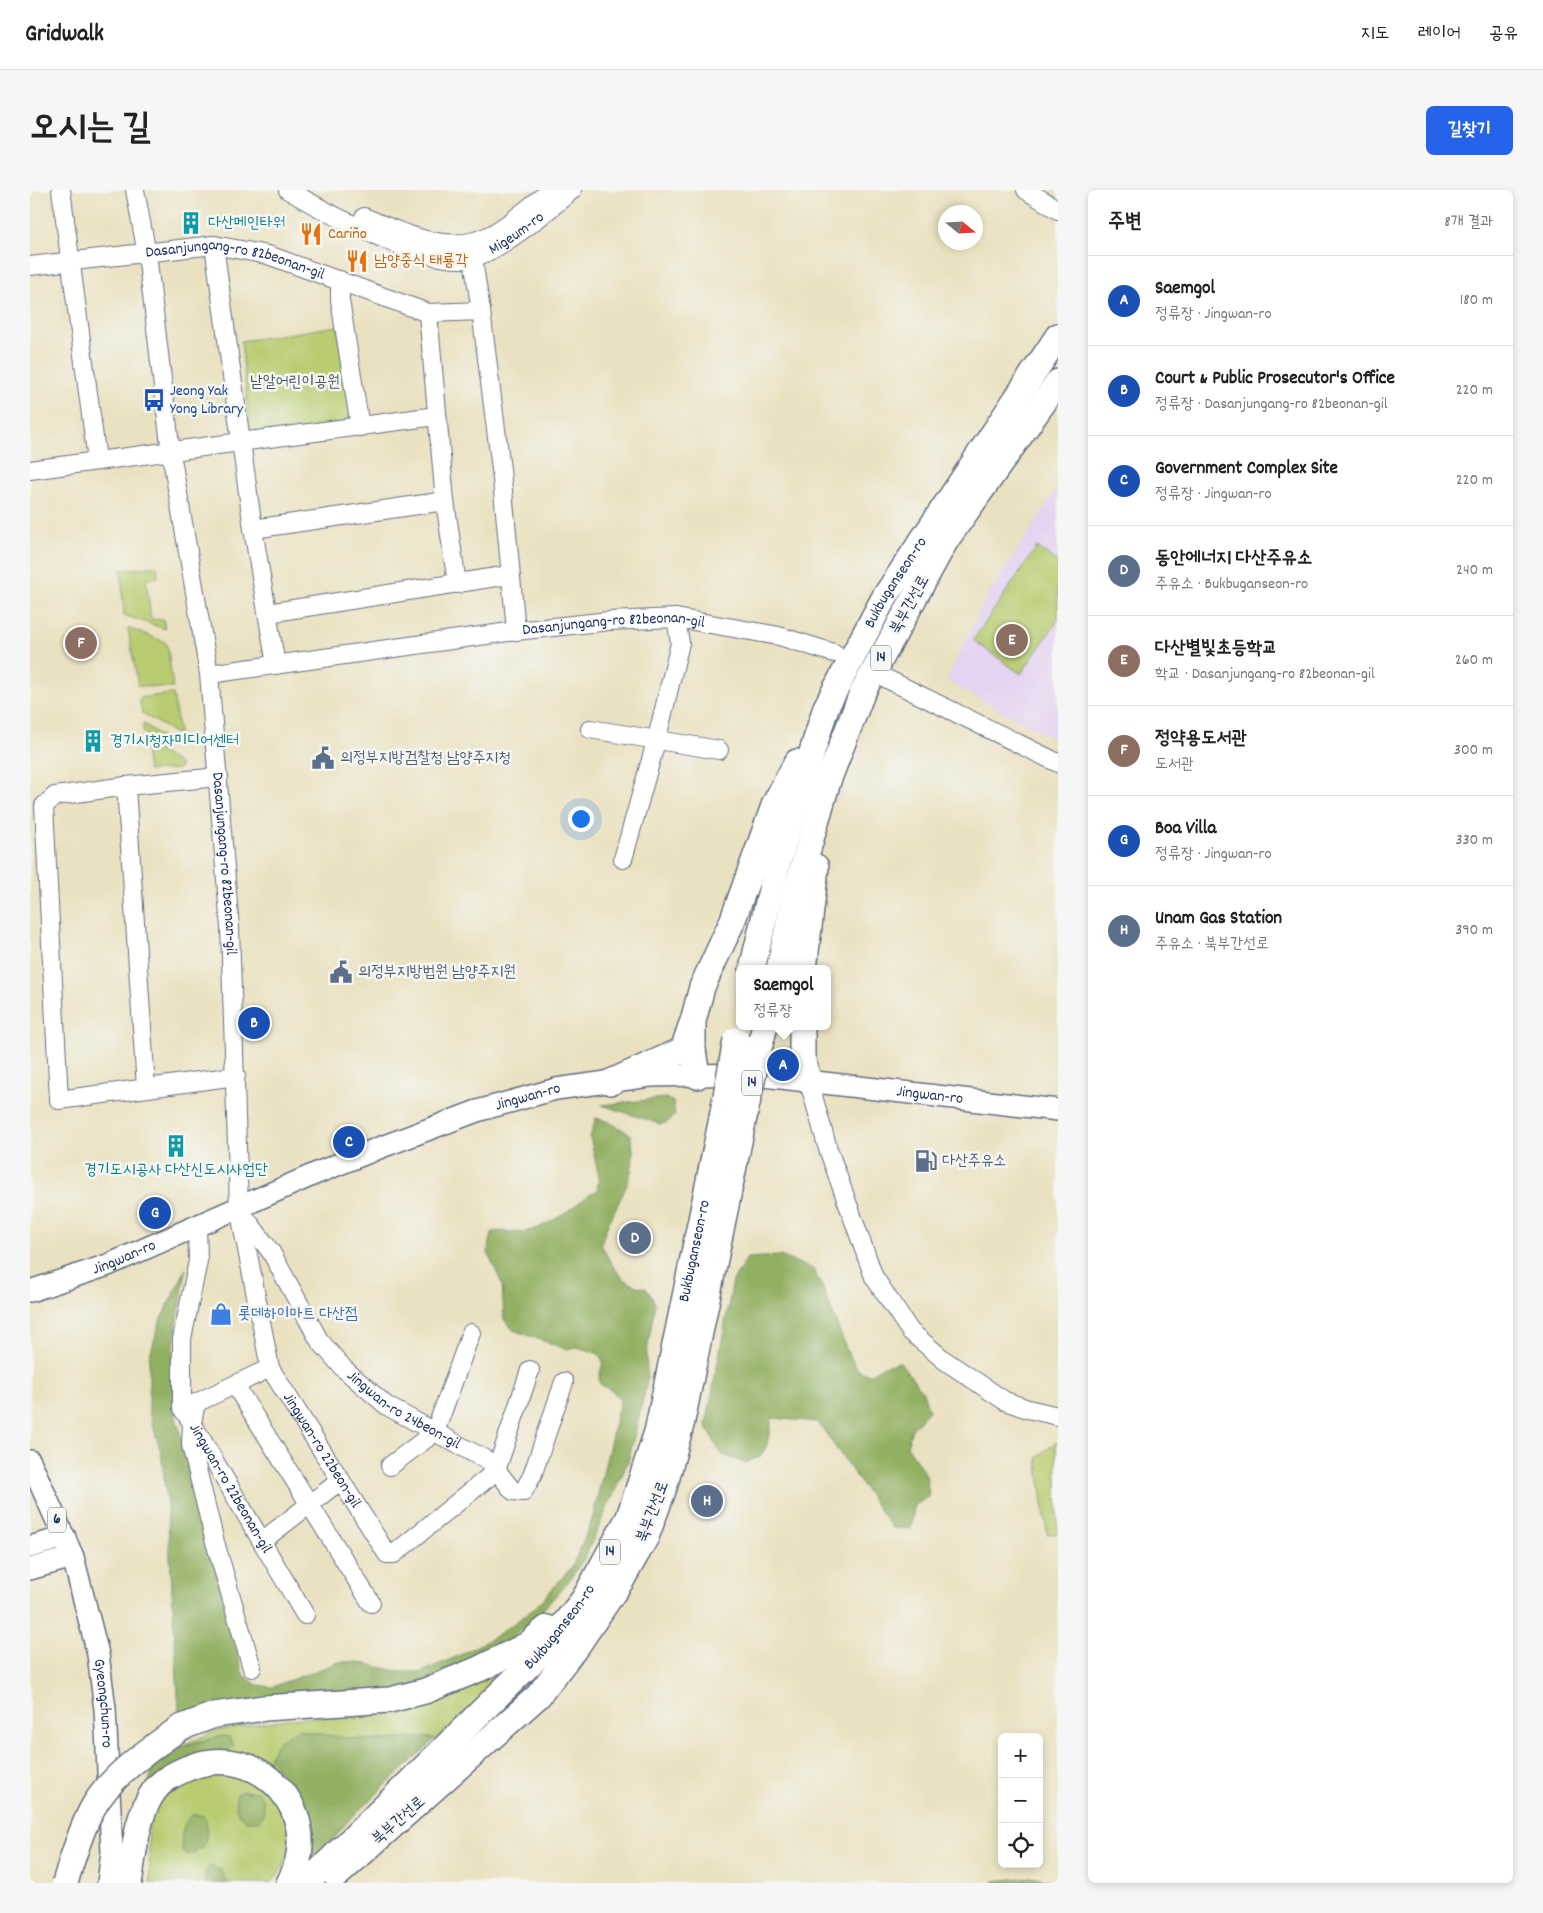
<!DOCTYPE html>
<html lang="ko">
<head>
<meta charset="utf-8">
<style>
	body { margin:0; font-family:Dekko,"Poor Story",sans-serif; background:#f6f6f6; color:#222 }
	.controls { position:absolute; right:15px; bottom:15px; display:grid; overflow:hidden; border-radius:8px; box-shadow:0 2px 8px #0003 }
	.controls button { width:45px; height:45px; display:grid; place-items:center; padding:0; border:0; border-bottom:1px solid #e0e0e0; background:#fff; color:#222; font:25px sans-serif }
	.compass { position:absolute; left:908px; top:15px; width:45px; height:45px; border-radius:50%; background:#fff; box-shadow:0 2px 8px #0003; rotate:108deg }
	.you { position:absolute; left:550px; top:628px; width:18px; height:18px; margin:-12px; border:4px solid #fff; border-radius:50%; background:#1a73e8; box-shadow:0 0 0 8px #1a73e833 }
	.badge { display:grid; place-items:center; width:32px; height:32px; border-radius:50%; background:#2563eb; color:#fff; font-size:16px; font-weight:700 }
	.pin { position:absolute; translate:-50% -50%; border:2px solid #fff; box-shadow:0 1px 5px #0006 }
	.popup { position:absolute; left:706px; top:775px; width:95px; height:65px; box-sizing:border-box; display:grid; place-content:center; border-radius:8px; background:#fff; filter:drop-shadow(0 1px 4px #0005); font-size:16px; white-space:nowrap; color:#767676 }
	.popup b { font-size:19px; color:#222 }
	.popup::after { content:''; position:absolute; left:50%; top:100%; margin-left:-10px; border:10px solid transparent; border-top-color:#fff }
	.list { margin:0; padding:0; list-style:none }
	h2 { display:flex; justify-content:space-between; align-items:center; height:65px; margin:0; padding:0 20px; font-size:21px }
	h2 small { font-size:16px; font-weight:400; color:#767676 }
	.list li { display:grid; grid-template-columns:32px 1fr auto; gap:15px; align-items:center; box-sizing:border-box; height:90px; padding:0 20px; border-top:1px solid #e0e0e0 }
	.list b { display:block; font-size:19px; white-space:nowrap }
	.list p { margin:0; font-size:16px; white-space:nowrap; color:#767676 }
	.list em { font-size:16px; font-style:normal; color:#767676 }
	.icon { flex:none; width:28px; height:28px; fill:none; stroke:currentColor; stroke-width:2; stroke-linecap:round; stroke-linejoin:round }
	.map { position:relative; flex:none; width:1028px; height:1693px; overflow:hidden; border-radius:8px }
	header { display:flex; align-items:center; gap:30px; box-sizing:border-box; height:70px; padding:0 25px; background:#fff; border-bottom:1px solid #e0e0e0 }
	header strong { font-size:24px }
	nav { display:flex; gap:28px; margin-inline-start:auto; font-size:18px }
	.intro { display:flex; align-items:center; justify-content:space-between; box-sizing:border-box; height:120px; padding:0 30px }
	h1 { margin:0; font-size:35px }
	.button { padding:12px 22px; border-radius:8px; background:#2563eb; color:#fff; font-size:18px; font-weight:700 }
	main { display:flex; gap:30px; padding:0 30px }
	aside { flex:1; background:#fff; border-radius:8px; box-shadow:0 2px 8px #0003 }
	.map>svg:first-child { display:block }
	.built { fill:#e5d3f1 }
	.green { fill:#b8cc70; stroke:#6a7e67 }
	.forest { fill:#92b062; stroke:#567060 }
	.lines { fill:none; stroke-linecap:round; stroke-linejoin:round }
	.minor-casing { stroke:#636d80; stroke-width:20 }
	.major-casing { stroke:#636d80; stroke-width:24 }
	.highway-casing { stroke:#636d80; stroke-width:28 }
	.minor { stroke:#fff; stroke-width:18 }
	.major { stroke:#fff; stroke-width:21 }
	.highway { stroke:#fff; stroke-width:25 }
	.highway-bridge-casing { stroke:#636d80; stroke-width:28; stroke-linecap:butt }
	.highway-bridge { stroke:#fff; stroke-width:25 }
	.labels { text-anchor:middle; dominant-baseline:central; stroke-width:5; stroke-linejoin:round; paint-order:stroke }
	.shield { fill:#f6f6f2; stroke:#5d6b8a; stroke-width:1 }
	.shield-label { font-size:15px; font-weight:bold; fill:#1b2f5e }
	.culture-label { font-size:16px; fill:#0d838f; stroke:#f6f6f2; text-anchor:start }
	.street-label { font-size:16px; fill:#1b2f5e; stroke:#f6f6f2 }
	.food-label { font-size:16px; fill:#c56008; stroke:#f6f6f2; text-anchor:start }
	.park-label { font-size:16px; fill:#425662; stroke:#f6f6f2 }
	.transit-label { font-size:16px; fill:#164399; stroke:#f6f6f2; text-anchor:start }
	.service-label { font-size:16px; fill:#4e5e75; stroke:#f6f6f2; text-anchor:start }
	.shop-label { font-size:16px; fill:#366cbe; stroke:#f6f6f2; text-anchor:start }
</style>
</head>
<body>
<header>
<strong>Gridwalk</strong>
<nav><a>지도</a><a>레이어</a><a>공유</a></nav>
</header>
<div class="intro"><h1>오시는 길</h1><a class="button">길찾기</a></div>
<main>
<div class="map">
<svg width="1028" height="1693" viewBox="0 0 1028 1693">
	<rect width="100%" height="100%" fill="#f6f6f2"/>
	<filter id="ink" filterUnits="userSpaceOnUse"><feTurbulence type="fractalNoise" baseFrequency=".02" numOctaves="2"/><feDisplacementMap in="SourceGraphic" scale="10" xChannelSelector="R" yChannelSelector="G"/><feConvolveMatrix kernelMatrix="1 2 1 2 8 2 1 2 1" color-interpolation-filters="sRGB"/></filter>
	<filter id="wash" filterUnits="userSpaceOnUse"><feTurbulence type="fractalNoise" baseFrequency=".0096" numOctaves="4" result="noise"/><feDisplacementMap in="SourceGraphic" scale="20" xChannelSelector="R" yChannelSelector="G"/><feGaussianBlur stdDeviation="1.12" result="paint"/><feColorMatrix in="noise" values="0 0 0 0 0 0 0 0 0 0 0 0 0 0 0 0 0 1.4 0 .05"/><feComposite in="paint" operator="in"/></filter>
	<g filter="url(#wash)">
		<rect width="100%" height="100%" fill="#eae1c0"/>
		<path class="built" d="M1028,297V551L916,491L955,410Z"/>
		<path class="green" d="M308,136L321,225L316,233L226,245L220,241L211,151Z
			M1007,357L1028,372V430L991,484L943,450Z
			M127,376L128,387L116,389L121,429L133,430L135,439L94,425L91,380Z
			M98,438L135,452L138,459L143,498L108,496Z
			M143,504L149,543L146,544L112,523L109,508Z
			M113,533L133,548L126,551L113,542Z
			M114,551L151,575L148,579L118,581Z
			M1026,1252L1028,1344H1017L1007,1267Z
			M496,1464L444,1516L405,1549C391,1545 372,1550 358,1550C327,1550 298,1547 268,1539L248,1581L197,1563L204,1556L199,1547L192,1546L148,1557L188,1540L257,1529L361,1522L405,1511L462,1487Z
			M163,1578L234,1590C255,1630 276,1653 241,1693H120L118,1630L127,1606Z"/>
		<path class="forest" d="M636,908L643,912L645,925L637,933L630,934L572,915Z
			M566,928L579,932L600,944C613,988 581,1015 571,1054C582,1075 591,1095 616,1098L625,1113L616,1168L618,1188L598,1272L555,1367L538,1392L507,1426L470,1459L379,1497L164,1523L149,1522L137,1314L131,1262L119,1222V1168L130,1131L156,1079L142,1166L146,1227L213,1485L227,1495L242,1497L309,1472H327L372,1482H391L426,1467L466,1446L504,1419L542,1377L562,1330L590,1211L584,1202L570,1194L569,1188L573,1172L569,1164L547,1157L536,1159L483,1140L474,1129L472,1094L458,1063L462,1042C472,1040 482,1043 492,1042C519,1039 545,1014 567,1000L569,987L560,947Z
			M750,1066L783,1079L795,1103L818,1163L828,1180L839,1185L854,1176L870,1172L893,1202L899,1221L882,1239L877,1256L896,1285L899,1306L884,1316L881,1339L862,1338L788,1232L742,1228L737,1255L730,1267L714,1273L691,1264L676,1236L703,1091L717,1068Z
			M268,1539C298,1547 327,1550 358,1550C372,1550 391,1545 405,1549L319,1630L280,1678L282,1646L270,1610L239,1567L249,1551Z
			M192,1546L199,1547L204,1556L197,1563L116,1600L123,1578L148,1557Z
			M213,1601L227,1602C236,1609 236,1622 229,1631H217L208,1624L205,1612L207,1604Z
			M163,1624L174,1626C179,1638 177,1646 173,1658L160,1665L153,1663C149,1649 152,1633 163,1624Z
			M180,1676L191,1680L197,1693H175V1683Z
			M1001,1687L1028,1693H962L964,1691Z"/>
	</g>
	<g filter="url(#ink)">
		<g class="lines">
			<defs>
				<g id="minor">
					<path d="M31,0L67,270"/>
					<path id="s1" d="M105,0L117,64L141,263L179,484L200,738L209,1018L240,1178L357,1364H364L466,1281L500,1180"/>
					<path id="s2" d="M258,0C295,22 403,81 445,67C474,58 519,20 542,0"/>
					<path d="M996,0L1028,20"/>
					<path d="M334,27C369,42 417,65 456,47C480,36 500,15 522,0"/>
					<path d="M184,55L223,339L246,475"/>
					<path d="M441,57L451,121"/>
					<path id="s3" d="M0,76L184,55L238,65L398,123L451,121L471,279L486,441"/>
					<path d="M310,90V110L330,237"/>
					<path d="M398,123L415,311L427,394"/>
					<path d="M0,280L406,226"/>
					<path d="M223,339L415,311"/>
					<path d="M238,423L479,385"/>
					<path id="s4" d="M179,484L486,441L579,431L646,428L749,446L804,463"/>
					<path d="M857,489L1028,573"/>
					<path d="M560,539L689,560"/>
					<path d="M189,587L96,596L25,606L14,616L29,910L206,886"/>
					<path d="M96,596L116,898"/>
					<path d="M593,669L627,548L650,453L646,428"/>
					<path d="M779,892L798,959L844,1087L880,1141L914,1170L975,1211L998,1219L1028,1226"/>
					<path id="s5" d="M212,1023L241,1062L289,1150L314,1179L357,1216L460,1272L483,1301L493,1302L502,1286L534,1192"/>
					<path d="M167,1036L168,1071L152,1149V1218L162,1233L161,1255L185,1352L222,1478"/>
					<path id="s6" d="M240,1178L166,1213L162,1233L275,1425"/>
					<path d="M205,1195L341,1413"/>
					<path d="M360,1276L405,1242L441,1143"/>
					<path d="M232,1351L311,1290"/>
				</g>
				<g id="major">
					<path id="s7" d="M0,1101L78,1075L287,983L349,958L447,921L526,899L620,886L716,884L1028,920"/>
					<path id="s8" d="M0,1271L43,1367L68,1464L75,1519L82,1662L78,1693"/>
					<path d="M0,1357L35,1347"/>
					<path d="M0,1379L43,1367"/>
				</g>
				<g id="highway">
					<path id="s9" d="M722,779L747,675L796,517L854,408L1028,146"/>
					<path d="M749,779L766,700L798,591L832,503L916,350L1028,192"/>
					<path d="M774,779L786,677"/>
					<path d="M772,836V867L779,892"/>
					<path d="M730,854L735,836"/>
					<path d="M667,886L663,860V831L672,797L702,732L745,613L767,572"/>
					<path d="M581,892L653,860L661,836"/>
					<path d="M150,1538L184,1525L234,1518L360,1510L395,1501L449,1479L497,1455L517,1438"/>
					<path d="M306,1686L508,1506L549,1453L591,1391L616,1347L634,1298L652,1231L713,932"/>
					<path d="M99,1693C104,1664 106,1626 124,1601C133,1589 144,1584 158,1578C231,1549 297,1625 259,1693"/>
					<path id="s10" d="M277,1693L511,1463L554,1409L599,1327L627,1242L692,928"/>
				</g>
			</defs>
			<use href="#minor" class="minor-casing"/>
			<use href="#major" class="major-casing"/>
			<use href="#highway" class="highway-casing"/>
			<use href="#minor" class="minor"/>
			<use href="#major" class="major"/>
			<use href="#highway" class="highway"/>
			<defs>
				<path id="highway-bridge" d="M692,928L706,850
					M713,932L730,854
					M35,1693C42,1669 50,1643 61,1621C79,1586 119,1560 150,1538"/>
			</defs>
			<use href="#highway-bridge" class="highway-bridge-casing"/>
			<use href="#highway-bridge" class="highway-bridge"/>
		</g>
	</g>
	<defs>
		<symbol id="building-bare" viewBox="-9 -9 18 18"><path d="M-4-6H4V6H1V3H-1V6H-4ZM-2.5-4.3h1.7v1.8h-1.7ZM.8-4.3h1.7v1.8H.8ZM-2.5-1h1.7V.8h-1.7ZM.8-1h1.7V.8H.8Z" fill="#0f9aa8" stroke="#f6f6f2" stroke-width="2.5" paint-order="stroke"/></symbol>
		<symbol id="restaurant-bare" viewBox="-9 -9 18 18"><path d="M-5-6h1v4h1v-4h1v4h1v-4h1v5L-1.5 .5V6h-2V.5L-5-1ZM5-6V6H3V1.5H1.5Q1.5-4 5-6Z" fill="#e8710a" stroke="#f6f6f2" stroke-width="2.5" paint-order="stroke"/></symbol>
		<symbol id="bus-bare" viewBox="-9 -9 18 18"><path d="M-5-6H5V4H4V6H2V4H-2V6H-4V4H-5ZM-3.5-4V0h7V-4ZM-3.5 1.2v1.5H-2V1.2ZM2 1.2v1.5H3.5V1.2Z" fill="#1a4fb4" stroke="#f6f6f2" stroke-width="2.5" paint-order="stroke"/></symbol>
		<symbol id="civic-bare" viewBox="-9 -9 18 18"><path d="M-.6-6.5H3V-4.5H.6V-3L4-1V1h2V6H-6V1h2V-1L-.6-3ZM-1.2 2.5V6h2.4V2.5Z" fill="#5c6f8a" stroke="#f6f6f2" stroke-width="2.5" paint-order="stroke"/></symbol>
		<symbol id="fuel-bare" viewBox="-9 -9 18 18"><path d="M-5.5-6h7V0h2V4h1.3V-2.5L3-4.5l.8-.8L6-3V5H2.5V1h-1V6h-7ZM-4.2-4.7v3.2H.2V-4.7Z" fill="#5c6f8a" stroke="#f6f6f2" stroke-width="2.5" paint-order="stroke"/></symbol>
		<symbol id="shop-bare" viewBox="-9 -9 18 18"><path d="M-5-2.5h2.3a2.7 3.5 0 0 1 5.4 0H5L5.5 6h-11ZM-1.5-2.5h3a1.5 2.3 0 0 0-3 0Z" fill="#3f7fe0" stroke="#f6f6f2" stroke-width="2.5" paint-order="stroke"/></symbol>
	</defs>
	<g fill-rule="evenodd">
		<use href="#building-bare" x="145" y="17" width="32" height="32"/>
		<use href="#restaurant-bare" x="265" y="28" width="32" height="32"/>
		<use href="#restaurant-bare" x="311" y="55" width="32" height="32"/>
		<use href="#bus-bare" x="108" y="194" width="32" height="32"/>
		<use href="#building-bare" x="47" y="535" width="32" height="32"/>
		<use href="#civic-bare" x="277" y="552" width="32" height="32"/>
		<use href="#civic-bare" x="295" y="766" width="32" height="32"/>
		<use href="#building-bare" x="130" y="940" width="32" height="32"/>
		<use href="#fuel-bare" x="880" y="955" width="32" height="32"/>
		<use href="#shop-bare" x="175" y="1108" width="32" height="32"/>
	</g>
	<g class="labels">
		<g class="shield">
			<rect x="841" y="455.5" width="20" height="25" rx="4"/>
			<rect x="712" y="880.5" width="20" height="25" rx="4"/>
			<rect x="18" y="1317.5" width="18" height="25" rx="4"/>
			<rect x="570" y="1349.5" width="20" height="25" rx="4"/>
		</g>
		<g class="shield-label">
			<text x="851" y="468">14</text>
			<text x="722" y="893">14</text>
			<text x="27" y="1330">6</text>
			<text x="580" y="1362">14</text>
		</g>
		<g class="culture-label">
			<text x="178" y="33">다산메인타워</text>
			<text x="80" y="551">경기시청자미디어센터</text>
			<text x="146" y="980" text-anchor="middle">경기도시공사 다산신도시사업단</text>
		</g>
		<g class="street-label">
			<text stroke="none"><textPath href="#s2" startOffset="250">Migeum-ro</textPath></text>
			<text stroke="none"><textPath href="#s3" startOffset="208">Dasanjungang-ro 82beonan-gil</textPath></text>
			<text stroke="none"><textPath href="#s9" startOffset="415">Bukbuganseon-ro</textPath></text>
			<text transform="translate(880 415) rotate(-61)">북부간선로</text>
			<text stroke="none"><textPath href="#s4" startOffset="408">Dasanjungang-ro 82beonan-gil</textPath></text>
			<text stroke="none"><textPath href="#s1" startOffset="680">Dasanjungang-ro 82beonan-gil</textPath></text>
			<text stroke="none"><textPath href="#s7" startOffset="940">Jingwan-ro</textPath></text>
			<text stroke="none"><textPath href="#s7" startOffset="535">Jingwan-ro</textPath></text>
			<text stroke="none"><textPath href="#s10" startOffset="765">Bukbuganseon-ro</textPath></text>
			<text stroke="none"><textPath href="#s7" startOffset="100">Jingwan-ro</textPath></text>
			<text stroke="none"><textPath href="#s5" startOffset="260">Jingwan-ro 24beon-gil</textPath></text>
			<text stroke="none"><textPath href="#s1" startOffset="1285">Jingwan-ro 22beon-gil</textPath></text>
			<text stroke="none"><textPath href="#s6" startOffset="178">Jingwan-ro 22beonan-gil</textPath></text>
			<text transform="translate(623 1322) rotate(-69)">북부간선로</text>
			<text stroke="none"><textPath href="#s10" startOffset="360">Bukbuganseon-ro</textPath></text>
			<text stroke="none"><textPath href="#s8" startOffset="255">Gyeongchun-ro</textPath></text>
			<text transform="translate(369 1631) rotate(-41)">북부간선로</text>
		</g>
		<g class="food-label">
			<text x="298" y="44">Cariño</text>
			<text x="344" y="71">남양중식 태룡각</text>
		</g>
		<g class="park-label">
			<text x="265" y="192">낟알어린이공원</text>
		</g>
		<g class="transit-label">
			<text x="140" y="201">Jeong Yak<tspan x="140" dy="18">Yong Library</tspan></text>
		</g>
		<g class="service-label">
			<text x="310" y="568">의정부지방검찰청 남양주지청</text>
			<text x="328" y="782">의정부지방법원 남양주지원</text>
			<text x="912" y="971">다산주유소</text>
		</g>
		<g class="shop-label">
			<text x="208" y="1124">롯데하이마트 다산점</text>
		</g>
	</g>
</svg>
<div class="controls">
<button>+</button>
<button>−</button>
<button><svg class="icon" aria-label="locate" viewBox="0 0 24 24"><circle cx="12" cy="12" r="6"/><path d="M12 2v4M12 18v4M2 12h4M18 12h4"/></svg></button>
</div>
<svg class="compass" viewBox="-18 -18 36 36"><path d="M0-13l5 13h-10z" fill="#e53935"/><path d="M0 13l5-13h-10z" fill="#767676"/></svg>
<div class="you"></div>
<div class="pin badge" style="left:753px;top:875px;background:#1a4fb4">A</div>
<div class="popup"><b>Saemgol</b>정류장</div>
<div class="pin badge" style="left:224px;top:833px;background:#1a4fb4">B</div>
<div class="pin badge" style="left:319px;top:952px;background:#1a4fb4">C</div>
<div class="pin badge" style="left:605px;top:1048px;background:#5c6f8a">D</div>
<div class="pin badge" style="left:982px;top:450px;background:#8d6e63">E</div>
<div class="pin badge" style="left:51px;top:453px;background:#8d6e63">F</div>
<div class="pin badge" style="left:125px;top:1023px;background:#1a4fb4">G</div>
<div class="pin badge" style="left:677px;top:1311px;background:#5c6f8a">H</div>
</div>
<aside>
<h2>주변<small>8개 결과</small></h2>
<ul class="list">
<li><span class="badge" style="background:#1a4fb4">A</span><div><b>Saemgol</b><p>정류장 · Jingwan-ro</p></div><em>180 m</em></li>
<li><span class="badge" style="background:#1a4fb4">B</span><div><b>Court &amp; Public Prosecutor's Office</b><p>정류장 · Dasanjungang-ro 82beonan-gil</p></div><em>220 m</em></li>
<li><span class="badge" style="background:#1a4fb4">C</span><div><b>Government Complex Site</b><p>정류장 · Jingwan-ro</p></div><em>220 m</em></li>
<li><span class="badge" style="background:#5c6f8a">D</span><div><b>동안에너지 다산주유소</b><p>주유소 · Bukbuganseon-ro</p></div><em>240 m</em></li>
<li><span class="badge" style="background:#8d6e63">E</span><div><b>다산별빛초등학교</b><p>학교 · Dasanjungang-ro 82beonan-gil</p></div><em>260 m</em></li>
<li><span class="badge" style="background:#8d6e63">F</span><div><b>정약용도서관</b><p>도서관</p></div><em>300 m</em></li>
<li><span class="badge" style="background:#1a4fb4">G</span><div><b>Boa Villa</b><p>정류장 · Jingwan-ro</p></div><em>330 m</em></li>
<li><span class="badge" style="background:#5c6f8a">H</span><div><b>Unam Gas Station</b><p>주유소 · 북부간선로</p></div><em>390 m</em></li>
</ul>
</aside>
</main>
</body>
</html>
